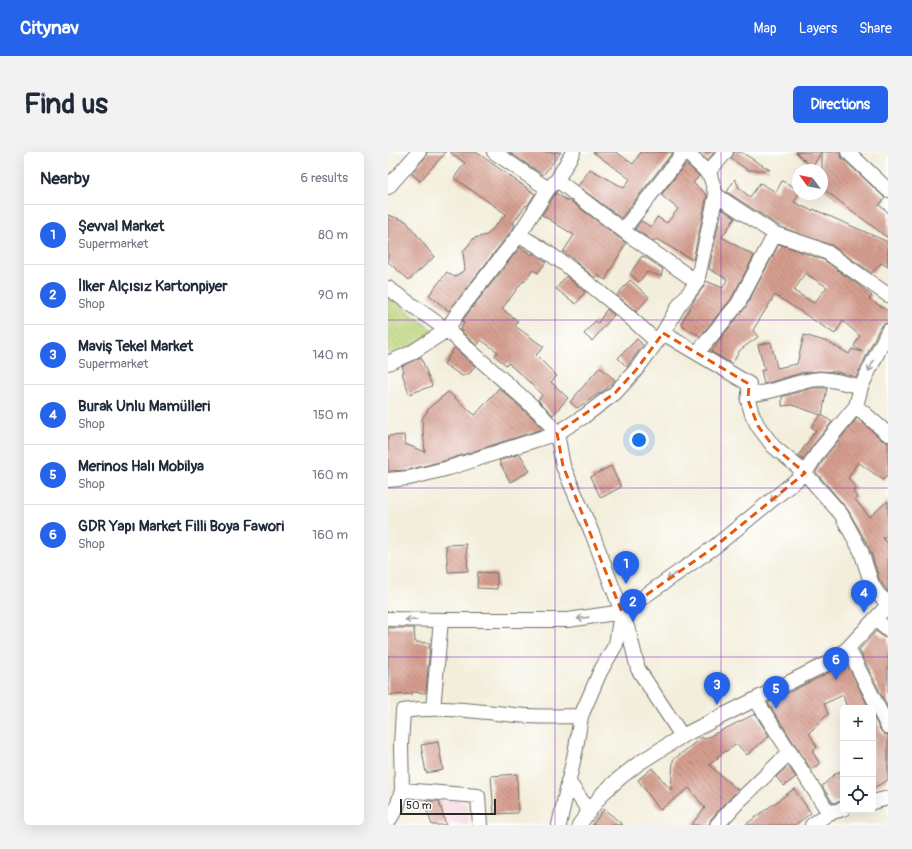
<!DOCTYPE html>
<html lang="en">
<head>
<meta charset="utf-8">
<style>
	body { margin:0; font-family:Pangolin,sans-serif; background:#f2f2f3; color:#1f2937 }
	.controls { position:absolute; right:12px; bottom:12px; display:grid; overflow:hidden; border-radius:6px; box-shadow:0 4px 16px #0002 }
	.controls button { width:36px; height:36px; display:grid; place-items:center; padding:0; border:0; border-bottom:1px solid #e0e1e3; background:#fff; color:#1f2937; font:20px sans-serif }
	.compass { position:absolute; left:404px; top:12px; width:36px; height:36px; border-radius:50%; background:#fff; box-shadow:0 4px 16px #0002; rotate:303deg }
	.scale { position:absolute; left:12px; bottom:10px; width:96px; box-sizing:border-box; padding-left:4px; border:2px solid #2b2b2b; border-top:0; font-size:11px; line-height:14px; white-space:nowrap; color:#2b2b2b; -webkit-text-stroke:3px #fff; paint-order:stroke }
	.you { position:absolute; left:251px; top:288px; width:14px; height:14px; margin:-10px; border:3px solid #fff; border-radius:50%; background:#1a73e8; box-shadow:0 0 0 6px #1a73e833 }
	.badge { display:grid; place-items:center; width:26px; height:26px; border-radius:50%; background:#2563eb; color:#fff; font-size:13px; font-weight:700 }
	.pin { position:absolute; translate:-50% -33px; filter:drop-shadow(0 1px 2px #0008) }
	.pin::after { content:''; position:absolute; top:21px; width:14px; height:12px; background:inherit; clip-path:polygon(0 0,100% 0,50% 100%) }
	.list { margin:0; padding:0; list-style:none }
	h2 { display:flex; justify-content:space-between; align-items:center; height:52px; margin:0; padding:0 16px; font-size:17px }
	h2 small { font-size:13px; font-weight:400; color:#747a83 }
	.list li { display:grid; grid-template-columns:26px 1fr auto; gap:12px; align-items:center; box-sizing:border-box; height:60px; padding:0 16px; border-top:1px solid #e0e1e3 }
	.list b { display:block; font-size:15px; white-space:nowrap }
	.list p { margin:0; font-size:13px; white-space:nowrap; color:#747a83 }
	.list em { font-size:13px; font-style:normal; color:#747a83 }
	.icon { flex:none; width:22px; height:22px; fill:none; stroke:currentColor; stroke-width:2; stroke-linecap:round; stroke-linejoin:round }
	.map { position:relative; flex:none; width:500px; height:673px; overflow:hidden; border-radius:6px }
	header { display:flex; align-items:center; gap:24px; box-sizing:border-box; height:56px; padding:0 20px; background:#2563eb; color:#fff }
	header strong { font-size:19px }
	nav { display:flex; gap:22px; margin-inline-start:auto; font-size:14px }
	.intro { display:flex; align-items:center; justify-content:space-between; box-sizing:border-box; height:96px; padding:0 24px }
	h1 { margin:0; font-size:28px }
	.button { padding:10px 18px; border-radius:6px; background:#2563eb; color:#fff; font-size:14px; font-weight:700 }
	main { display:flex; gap:24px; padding:0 24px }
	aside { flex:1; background:#fff; border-radius:6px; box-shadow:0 4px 16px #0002 }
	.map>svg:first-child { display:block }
	.built { fill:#f5cfda }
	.green { fill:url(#green-dots); stroke:#728052 }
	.building { fill:url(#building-back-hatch); fill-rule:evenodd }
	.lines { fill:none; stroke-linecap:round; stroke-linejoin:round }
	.minor-casing { stroke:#716f69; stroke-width:16 }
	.minor { stroke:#fff; stroke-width:14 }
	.oneway { stroke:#a0a0a0 }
	.marked { fill:none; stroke:#e8590c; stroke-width:3; stroke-dasharray:8 5; stroke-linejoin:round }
	.grid { fill:none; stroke:#7b2cbf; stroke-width:1; stroke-opacity:0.55 }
</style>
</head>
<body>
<header>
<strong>Citynav</strong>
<nav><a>Map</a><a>Layers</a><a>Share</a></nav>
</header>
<div class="intro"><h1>Find us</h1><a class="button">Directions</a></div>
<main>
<aside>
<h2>Nearby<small>6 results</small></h2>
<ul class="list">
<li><span class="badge">1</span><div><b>Şevval Market</b><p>Supermarket</p></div><em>80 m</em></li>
<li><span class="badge">2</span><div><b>İlker Alçısız Kartonpiyer</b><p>Shop</p></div><em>90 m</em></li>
<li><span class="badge">3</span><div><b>Maviş Tekel Market</b><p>Supermarket</p></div><em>140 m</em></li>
<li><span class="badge">4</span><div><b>Burak Unlu Mamülleri</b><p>Shop</p></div><em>150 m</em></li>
<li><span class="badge">5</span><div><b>Merinos Halı Mobilya</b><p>Shop</p></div><em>160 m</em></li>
<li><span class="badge">6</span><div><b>GDR Yapı Market Filli Boya Fawori</b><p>Shop</p></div><em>160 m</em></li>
</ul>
</aside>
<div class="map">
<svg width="500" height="673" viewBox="0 0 500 673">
	<defs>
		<pattern id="green-dots" width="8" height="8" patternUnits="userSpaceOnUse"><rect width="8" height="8" fill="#bad479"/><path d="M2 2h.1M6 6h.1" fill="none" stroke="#a0b669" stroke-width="1.8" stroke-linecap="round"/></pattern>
		<pattern id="building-back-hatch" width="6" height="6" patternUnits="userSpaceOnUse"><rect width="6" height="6" fill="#d69e8f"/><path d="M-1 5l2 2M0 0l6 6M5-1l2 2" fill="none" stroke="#ae8175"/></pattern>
	</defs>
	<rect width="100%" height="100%" fill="#fff"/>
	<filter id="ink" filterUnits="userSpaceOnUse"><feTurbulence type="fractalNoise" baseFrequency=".025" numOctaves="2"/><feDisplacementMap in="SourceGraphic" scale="8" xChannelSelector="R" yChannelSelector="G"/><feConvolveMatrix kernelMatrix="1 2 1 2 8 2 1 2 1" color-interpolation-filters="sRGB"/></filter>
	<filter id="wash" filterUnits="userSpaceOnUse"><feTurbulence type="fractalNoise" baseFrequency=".012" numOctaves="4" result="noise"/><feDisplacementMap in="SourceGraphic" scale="16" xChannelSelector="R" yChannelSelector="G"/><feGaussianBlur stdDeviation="0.9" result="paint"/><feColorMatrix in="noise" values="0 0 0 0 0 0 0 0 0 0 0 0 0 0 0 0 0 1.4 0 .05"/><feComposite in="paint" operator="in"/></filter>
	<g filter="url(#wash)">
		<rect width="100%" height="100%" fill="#f3eedb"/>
		<path class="built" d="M68,647L80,654V673H47L37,649Z"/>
		<path class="green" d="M0,144L44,178L43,182L12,201L0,206Z"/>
		<g id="blocks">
			<path class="building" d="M39,0H58L32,29L23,21L37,6Z
				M62,0H88L147,42L139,54L138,53L125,71L127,73L124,78L61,159L41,143L59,120L66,125L77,118L75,100L86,86L99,83L118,62L66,26L77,11Z
				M121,0H173L155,23Z
				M205,0H228L245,12L253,0H285L233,66L190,34L202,17L236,36L242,27Z
				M310,0H327L319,8Z
				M346,0H353L382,18H360L343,7Z
				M408,0H433L424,16Z
				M434,0H452L454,6L497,46L491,53L500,60V86L434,36Z
				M298,12L311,24L305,31L319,43L305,108L268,87L266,90L247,77L253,69L263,75L269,65L279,71L290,57L273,43Z
				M347,27L351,36L362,45L372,31L388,40L394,29L410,37V43L406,50L424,59L425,57L500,90V115L493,111L484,121L443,93L393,75L339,40Z
				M168,41L180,49L181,48L238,91L217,128L210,123L207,126L188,110L189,109L175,100L186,83L154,63Z
				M334,57L347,66L334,85L366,104L343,147L312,184L295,175L294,170L308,145L316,134L318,129L335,136L339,127L321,117Z
				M0,63L18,69L46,105L21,128L0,110Z
				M391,92L436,108L472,134L484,144L481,147L500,159V171L496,172L492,175L468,225L449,220L431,219L413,221L376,232L373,218H377L370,193L383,190L389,216L409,212L416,183L440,190L461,202L464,197L474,200L466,194L472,184L455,169L447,182L387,143L365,178L370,185L352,198L344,212L323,200L329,192H328L357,156ZM417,121L439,135L426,151L406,139Z
				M132,95L144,103L145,101L158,110L150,121L145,118L136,130L135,129L114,157L130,169L127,174L156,195L148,203L169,224L163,230L180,246L165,263L150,248L154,243L131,220V221L120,211L118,213L107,204L110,200L93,188L89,194L72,178L76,171L74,169L77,165Z
				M254,104L260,107L275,117L273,124L259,120L251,130L242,122Z
				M178,124L197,140L188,152L168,137Z
				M242,128L261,145L248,160L229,143Z
				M219,157L226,163L204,189L196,182L207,169L210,171Z
				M249,187L255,193L239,215L230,206Z
				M66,196L87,214L82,221L74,224L56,212Z
				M33,205L44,234L21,242L14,221L16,220L14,214Z
				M212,215L227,228L215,239L189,256L182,250Z
				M111,236L146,267L154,277L59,308L20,318L0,319V284L16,283L17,292L37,300L34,267L42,255L60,240L87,263Z
				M424,236H439L434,263L444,270L424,294L415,308L410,304L428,278L423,275L433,263L404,253L394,254V245Z
				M469,266L494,288L500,290V323L495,328L470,310L460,326L468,336L465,340L469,345L467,347L481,365L500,349V383L495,386L500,392V440L492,429L481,395L460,358L428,320L438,304Z
				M132,302L142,319L122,330L111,309Z
				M223,314L233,335L213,346L202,325Z
				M78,392L80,419L60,420L58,393Z
				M90,420L109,421V437L89,436Z
				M0,476H26L27,490L42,491L38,541L24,540V542L0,543Z
				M488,479L495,485L500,486V556L471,498Z
				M458,510L481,556H459L455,543L436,552L440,562L421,581L429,595L424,599L432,612L423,617L380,551L452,515Z
				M367,562L381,584L359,603L349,592L329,605L330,606L321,613L350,638L323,667L321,673H303L317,656L301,636L272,658L250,628L264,616L283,638L285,608L314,585L316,587Z
				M485,564L493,579L496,582L500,583V628L485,636V590L488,587L485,583Z
				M50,590L55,618L38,621L33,593Z
				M400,614L408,625L396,634L388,625Z
				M455,618V649L445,651L434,634L447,622Z
				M129,622L130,661L106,662L103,624Z
				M406,637L423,661L407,673H357Z
				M42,649H51L58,673H44L36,650Z
				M216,657L235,673H204Z"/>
		</g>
	</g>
	<g filter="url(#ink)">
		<use href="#blocks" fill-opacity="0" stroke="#716f69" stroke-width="1"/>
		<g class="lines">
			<defs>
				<path id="minor" d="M106,0L160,37
					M298,0L322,23L328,43L387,82L426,95L440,101L500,143
					M460,0L500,38
					M319,21L338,0
					M169,28L241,83L309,130
					M0,35L31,0
					M235,78L296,0
					M131,83L150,94L178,113L236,160L269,190
					M0,136L59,178L152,261L169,281L175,314L204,381L234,460L242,484L250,517L294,584
					M275,181L361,232V242L360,248L364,262L370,274L385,294L417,321L453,362L473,399L484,433L491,443L500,451
					M309,201L350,152L387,82
					M0,211L23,201L59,178L70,160L131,83L160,37L169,28L185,0
					M361,242C386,242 408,228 432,227C444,227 461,232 473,235
					M468,254L500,282
					M0,328L21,326L61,316L169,281L195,265L227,241L248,218L275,181L290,155L309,130L328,43
					M0,467L53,468H180L234,460L325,396L417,321L431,299L468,254L473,235L500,179
					M487,467L500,478
					M460,496L500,575
					M368,548L441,661
					M45,557L53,468
					M180,629L201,659
					M14,638L90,644L92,673
					M485,650L500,646
					M0,670L9,655L14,638L13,593L15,559C57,553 99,561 140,564C158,565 175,564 193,564
					M171,673L188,596L193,564L212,520L228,492L233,462
					M191,673L215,641L233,625L251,611L294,584L448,507L460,496L500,453
					M329,673L349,651L402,600
					M424,673L441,661L455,657"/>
			</defs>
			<use href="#minor" class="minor-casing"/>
			<use href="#minor" class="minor"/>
		</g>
		<defs><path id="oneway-shaft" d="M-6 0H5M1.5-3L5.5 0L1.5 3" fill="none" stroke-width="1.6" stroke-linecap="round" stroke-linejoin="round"/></defs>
		<g class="oneway">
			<use href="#oneway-shaft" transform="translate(483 214) rotate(116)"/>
			<use href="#oneway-shaft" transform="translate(387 345) rotate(141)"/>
			<use href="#oneway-shaft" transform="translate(284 424) rotate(145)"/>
			<use href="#oneway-shaft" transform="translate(195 466) rotate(172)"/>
			<use href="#oneway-shaft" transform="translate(23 468) rotate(-178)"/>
		</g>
	</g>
	<path class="marked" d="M275,181L361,232L360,248L370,274L385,294L417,321L325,396L234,460L175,314L169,281L227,241L248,218Z"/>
	<path class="grid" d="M167,0V673M333,0V673M0,168H500M0,336H500M0,505H500"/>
</svg>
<div class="controls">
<button>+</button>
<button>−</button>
<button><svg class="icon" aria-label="locate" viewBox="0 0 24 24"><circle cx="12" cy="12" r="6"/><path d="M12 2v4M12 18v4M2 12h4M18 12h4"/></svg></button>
</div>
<svg class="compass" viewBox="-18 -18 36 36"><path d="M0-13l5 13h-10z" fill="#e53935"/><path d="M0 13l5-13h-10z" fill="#747a83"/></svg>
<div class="scale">50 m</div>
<div class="you"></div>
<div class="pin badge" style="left:238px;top:432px">1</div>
<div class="pin badge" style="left:245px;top:470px">2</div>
<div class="pin badge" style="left:329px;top:553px">3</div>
<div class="pin badge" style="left:476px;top:461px">4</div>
<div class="pin badge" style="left:388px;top:557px">5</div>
<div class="pin badge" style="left:448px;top:528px">6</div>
</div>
</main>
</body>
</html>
